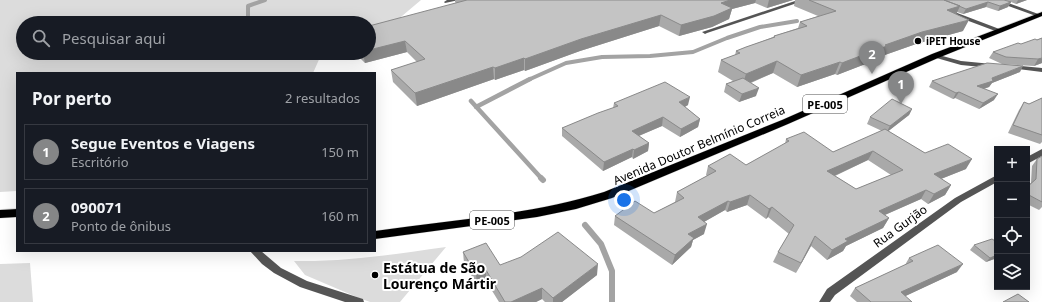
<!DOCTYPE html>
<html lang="pt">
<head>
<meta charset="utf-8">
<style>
  :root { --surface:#171b24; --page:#20242c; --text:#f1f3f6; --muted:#9ea1a6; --line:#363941; --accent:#858687 }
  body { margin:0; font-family:"Noto Sans",sans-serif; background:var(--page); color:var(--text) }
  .controls { position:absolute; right:12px; bottom:12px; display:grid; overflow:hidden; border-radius:0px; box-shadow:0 4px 16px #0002 }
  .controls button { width:36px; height:36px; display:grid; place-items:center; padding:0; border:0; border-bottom:1px solid var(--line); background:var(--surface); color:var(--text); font:20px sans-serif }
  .you { position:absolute; left:624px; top:200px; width:14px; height:14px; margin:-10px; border:3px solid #fff; border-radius:50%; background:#1a73e8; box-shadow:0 0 0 6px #1a73e833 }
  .badge { display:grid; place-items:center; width:26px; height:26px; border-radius:50%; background:var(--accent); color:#fff; font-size:13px; font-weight:700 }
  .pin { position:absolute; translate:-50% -33px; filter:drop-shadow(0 1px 2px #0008) }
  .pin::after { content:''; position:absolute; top:21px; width:14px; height:12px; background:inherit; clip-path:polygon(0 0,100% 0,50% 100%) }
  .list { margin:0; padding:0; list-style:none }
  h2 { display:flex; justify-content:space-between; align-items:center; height:52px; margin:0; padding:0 16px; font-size:17px }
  h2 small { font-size:13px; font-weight:400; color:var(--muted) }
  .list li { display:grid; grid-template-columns:26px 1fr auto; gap:12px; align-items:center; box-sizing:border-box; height:56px; margin:0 8px 8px; padding:0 8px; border:1px solid var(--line); border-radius:0px }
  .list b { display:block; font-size:15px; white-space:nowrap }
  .list p { margin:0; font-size:13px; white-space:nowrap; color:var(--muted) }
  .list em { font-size:13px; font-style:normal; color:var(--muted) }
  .icon { flex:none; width:22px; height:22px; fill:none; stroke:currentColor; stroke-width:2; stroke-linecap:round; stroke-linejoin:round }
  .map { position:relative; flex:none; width:1042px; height:302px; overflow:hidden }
  .search { position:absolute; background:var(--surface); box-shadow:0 4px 16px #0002; left:16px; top:16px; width:360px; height:44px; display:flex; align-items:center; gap:10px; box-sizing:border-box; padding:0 14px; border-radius:22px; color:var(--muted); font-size:15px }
  .panel { position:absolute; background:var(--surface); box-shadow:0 4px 16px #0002; left:16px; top:72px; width:360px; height:180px; border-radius:0px }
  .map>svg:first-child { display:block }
  .green { fill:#dcdcdc }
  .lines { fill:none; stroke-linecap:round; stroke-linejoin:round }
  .stream-far2 { stroke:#a3a3a3; stroke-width:4 }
  .stream-far1 { stroke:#a3a3a3; stroke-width:4.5 }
  .stream { stroke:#a3a3a3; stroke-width:6 }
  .primary-casing { stroke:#dbdbdb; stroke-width:1 }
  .minor { fill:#555; fill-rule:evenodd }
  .primary { fill:#000; fill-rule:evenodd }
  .wall { fill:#a9a9a9; fill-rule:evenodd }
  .shaded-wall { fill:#898989 }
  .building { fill:#c4c4c4; stroke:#898989; fill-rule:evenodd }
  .poi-dot { fill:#000; stroke:#fff; stroke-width:1.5 }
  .labels { text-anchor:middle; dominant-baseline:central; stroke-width:4; stroke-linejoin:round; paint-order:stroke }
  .far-poi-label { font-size:10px; font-weight:bold; fill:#000; stroke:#fff; text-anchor:start }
  .shield { fill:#fff; stroke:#4c4c4c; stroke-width:1 }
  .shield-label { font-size:11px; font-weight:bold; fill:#000 }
  .street-label { font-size:12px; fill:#000; stroke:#fff }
  .near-poi-label { font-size:14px; font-weight:bold; fill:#000; stroke:#fff; text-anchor:start }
</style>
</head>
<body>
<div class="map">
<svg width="1042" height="302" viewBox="0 0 1042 302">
  <rect width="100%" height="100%" fill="#fff"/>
  <path class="green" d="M 0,0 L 421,0 L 389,27 L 369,32 L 369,23 L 23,23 L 23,53 L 318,53 L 321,55 L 313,73 L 17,73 L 17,191 L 0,192 Z
    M 446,247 L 400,302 L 370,302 L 359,298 L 305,275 L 294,261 C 345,262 396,254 446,247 Z
    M 30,263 L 33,302 L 0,302 L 0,264 Z"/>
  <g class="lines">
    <path class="stream-far2" d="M 248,20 L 248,6 L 265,0
      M 528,80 L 566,63 L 602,57 L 650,56 L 693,52 L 727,38 L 760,27 L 797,21"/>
    <path class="stream-far1" d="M 471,101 L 542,179
      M 476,107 L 530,79"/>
    <path class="stream" d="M 541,178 L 543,180
      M 585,225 L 601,244 L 612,271 L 612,302"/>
    <g class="primary-casing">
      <path id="primary" d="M 1042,12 L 1042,16 L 938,58 L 788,124 L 612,198 L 576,209 L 537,217 L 375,239 L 375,231 C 451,220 530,215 604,192 L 782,120 L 932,54 Z
        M 17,209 L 17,217 L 0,218 L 0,210 Z"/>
    </g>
    <path class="minor" d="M 447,0 L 459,0 L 445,3 L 444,2 Z
      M 798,0 L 806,0 L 707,33 L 705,34 L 702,32 Z
      M 992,0 L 1000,0 L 1041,15 L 1036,16 Z
      M 952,11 L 1002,30 L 1003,31 L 1002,32 L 998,32 L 950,14 L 949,13 Z
      M 935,54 L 961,61 L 992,64 L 995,66 L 992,68 L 961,65 L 933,57 L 933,55 Z
      M 1011,65 L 1042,68 L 1042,72 L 1009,68 L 1008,67 Z
      M 1042,149 L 1042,156 L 1027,164 L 1027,157 Z
      M 997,175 L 997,182 L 961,202 L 835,295 L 830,302 L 819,302 L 827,289 L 955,198 Z
      M 250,251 L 261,251 L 281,268 L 307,281 L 363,299 L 364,302 L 345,302 L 300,287 L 274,273 L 262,264 Z"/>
    <use href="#primary" class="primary"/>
  </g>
  <path class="wall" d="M 455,0 L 793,0 L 767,8 L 755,3 L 732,9 L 729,19 L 712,27 L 679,36 L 659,26 L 580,51 L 525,71 L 524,70 L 495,80 L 494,79 L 417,106 L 393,82 L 391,70 L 417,62 L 407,52 L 365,63 L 355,53 L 369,53 L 456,3 L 455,2 Z
    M 795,0 L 1027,0 L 1016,4 L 1011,2 L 1008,7 L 998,11 L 986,7 L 963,14 L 957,12 L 956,14 L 963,31 L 916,44 L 882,56 L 881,58 L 842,73 L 837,75 L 835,74 L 797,87 L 773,73 L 751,83 L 756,96 L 739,102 L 724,92 L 726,84 L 733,81 L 718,72 L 721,60 L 735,55 L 736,51 L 773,37 L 774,36 L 798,28 L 800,22 L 818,16 L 794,6 Z
    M 1042,38 L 1042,63 L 1034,66 L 1002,64 L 989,58 L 993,52 Z
    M 1020,72 L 992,83 L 989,87 L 984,89 L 994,100 L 979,109 L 955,98 L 953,99 L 929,87 L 932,81 Z
    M 1042,98 L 1042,142 L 1040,144 L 1008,133 L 1019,110 L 1024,102 L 1029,104 Z
    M 614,103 L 688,105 L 685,107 L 700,119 L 698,127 L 680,137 L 662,126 L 639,136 L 649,143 L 648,151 L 633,159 L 632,157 L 603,171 L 562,136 L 562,128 L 613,108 Z
    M 912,109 L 909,115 L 888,131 L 925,153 L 966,169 L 941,179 L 951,185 L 945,195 L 928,204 L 921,199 L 885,215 L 889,218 L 883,228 L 846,246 L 843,251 L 827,260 L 811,246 L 796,273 L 773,262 L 778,252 L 789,234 L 768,217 L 766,219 L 747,205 L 727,212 L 725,210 L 704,222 L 704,234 L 693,240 L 691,247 L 672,265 L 614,225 L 615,216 L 654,213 L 675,202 L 677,192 L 707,176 L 706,175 L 708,166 L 746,165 L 785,144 L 786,139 L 833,152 L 882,131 L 867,124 L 870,117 ZM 868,160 L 891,175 L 856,189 L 835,176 Z
    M 1042,156 L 1042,207 L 1039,210 L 1027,204 L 1027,187 L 1031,183 L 1032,166 L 1037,159 Z
    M 974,245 L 997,258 L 986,262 L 970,250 Z
    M 463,252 L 500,265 L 597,275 L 562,302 L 545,302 L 542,299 L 536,302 L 499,302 L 486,281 L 477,285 L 464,263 Z
    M 909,258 L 957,272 L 905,296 L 912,302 L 857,302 L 850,296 L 855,288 L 905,265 Z"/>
  <path class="shaded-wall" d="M 730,0 L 756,0 L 755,3 L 732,9 L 729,19 L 712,27 L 679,36 L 681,25 L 721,3 Z
    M 769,0 L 793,0 L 767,8 Z
    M 1018,0 L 1027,0 L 1016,4 Z
    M 988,2 L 986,7 L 963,14 L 966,9 Z
    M 1011,2 L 1008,7 L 998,11 L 1000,6 Z
    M 960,6 L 955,17 L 947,10 Z
    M 661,15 L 659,26 L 580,51 L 525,71 L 525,59 L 581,39 Z
    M 969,20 L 963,31 L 916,44 L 882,56 L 881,58 L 837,75 L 842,63 L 885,45 L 922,32 Z
    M 405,41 L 407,52 L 365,63 L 363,53 L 369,53 L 369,50 Z
    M 524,58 L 524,70 L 495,80 L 495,68 Z
    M 1042,58 L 1042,63 L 1034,66 L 1038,59 Z
    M 777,61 L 773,73 L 742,86 L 746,74 Z
    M 840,62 L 835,74 L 797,87 L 801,75 Z
    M 1023,66 L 1020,72 L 992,83 L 989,87 L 973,92 L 977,86 L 992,78 Z
    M 493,67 L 494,79 L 417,106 L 415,93 Z
    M 759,88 L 756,96 L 739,102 L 742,94 Z
    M 959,92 L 955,98 L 953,99 L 956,93 Z
    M 998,94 L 994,100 L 979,109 L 983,103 Z
    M 690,97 L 688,105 L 678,110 L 679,102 Z
    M 912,109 L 909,115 L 886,133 L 890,126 Z
    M 663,117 L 662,126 L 631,139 L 632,131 Z
    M 700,119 L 698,127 L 680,137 L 681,129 Z
    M 649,143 L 648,151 L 633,159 L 634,150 Z
    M 633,149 L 632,157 L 603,171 L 604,162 Z
    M 873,151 L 868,160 L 823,181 L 827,171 Z
    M 972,159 L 966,169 L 928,184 L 934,174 Z
    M 951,185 L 945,195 L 928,204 L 934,194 Z
    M 926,190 L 921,199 L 873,220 L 879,211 Z
    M 750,195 L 747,205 L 727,212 L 730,202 Z
    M 728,201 L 725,210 L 695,227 L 698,217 Z
    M 772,207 L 768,217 L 766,219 L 769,209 Z
    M 889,218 L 883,228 L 846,246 L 843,251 L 827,260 L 832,250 L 845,239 Z
    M 707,224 L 704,234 L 693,240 L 691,247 L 672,265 L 675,255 L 688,234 Z
    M 815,236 L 811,246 L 796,273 L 801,263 Z
    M 997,255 L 997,258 L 986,262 L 990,258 Z
    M 598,264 L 597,275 L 562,302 L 553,302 L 553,298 Z
    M 963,264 L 957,272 L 895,301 L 901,292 Z
    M 486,270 L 486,281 L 477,285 L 476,274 Z
    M 542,288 L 542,299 L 536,302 L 511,302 Z"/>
  <path class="building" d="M 467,0 L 730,0 L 721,3 L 732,8 L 714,16 L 681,25 L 661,15 L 581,39 L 525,59 L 524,58 L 495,68 L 493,67 L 415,93 L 391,70 L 425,59 L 405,41 L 369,50 L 369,26 Z
    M 809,0 L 944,0 L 960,6 L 947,10 L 969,20 L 922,32 L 885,45 L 887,46 L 847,61 L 842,63 L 840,62 L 801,75 L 777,61 L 746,74 L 721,60 L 740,53 L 736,51 L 746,47 L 775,37 L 774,36 L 807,26 L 800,22 L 836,11 Z
    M 944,0 L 1004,0 L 1011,2 L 1000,6 L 988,2 L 966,9 L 959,6 L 960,6 Z
    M 1042,38 L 1042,58 L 1038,59 L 1006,57 L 993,52 L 1018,43 L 1021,44 L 1035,39 L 1037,40 Z
    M 987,63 L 1023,66 L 992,78 L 993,81 L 977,86 L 998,94 L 983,103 L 959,92 L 956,93 L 932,81 Z
    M 743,78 L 759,88 L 742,94 L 726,84 Z
    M 665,82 L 690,97 L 679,102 L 700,119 L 681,129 L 663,117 L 632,131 L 649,143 L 634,150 L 633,149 L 604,162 L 562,128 L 598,113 L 618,106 L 614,103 Z
    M 1042,98 L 1042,135 L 1013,125 L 1024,102 L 1029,104 Z
    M 892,99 L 912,109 L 890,126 L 870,117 Z
    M 885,129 L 925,153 L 948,144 L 972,159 L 934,174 L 951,185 L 934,194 L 926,190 L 879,211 L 889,218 L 845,239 L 848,241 L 832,250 L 815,236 L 801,263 L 778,252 L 794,225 L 772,207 L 769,209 L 750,195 L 730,202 L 728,201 L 698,217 L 707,224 L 688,234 L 694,238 L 675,255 L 615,216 L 635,201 L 654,213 L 684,198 L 677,192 L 716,171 L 708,166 L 730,154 L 746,165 L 789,141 L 786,139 L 804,132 L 833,152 ZM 873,151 L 903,170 L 856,189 L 827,171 Z
    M 1042,156 L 1042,202 L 1027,194 L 1027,187 L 1036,179 L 1037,159 Z
    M 558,232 L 598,264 L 553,298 L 542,288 L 511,302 L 505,302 L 486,270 L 476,274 L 463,252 L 486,243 L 500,265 L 521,257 Z
    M 992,239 L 997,242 L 997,255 L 990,258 L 974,245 Z
    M 938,245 L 963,264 L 901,292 L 912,302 L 871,302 L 855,288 L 913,261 L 909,258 Z
    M 1018,294 L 1029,302 L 1003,302 Z"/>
  <g class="poi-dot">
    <circle cx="918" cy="41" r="4"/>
    <circle cx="375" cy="275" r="4"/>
  </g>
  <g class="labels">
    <g class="far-poi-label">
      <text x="926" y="41">iPET House</text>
    </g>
    <g class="shield">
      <rect x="803" y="95" width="44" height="18" rx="3"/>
      <rect x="470" y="211" width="44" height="18" rx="3"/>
    </g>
    <g class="shield-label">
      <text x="825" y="104">PE-005</text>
      <text x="492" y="220">PE-005</text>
    </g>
    <g class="street-label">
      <text transform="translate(699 145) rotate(-23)">Avenida Doutor Belmínio Correia</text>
      <text transform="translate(900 226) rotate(-36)">Rua Gurjão</text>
    </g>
    <g class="near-poi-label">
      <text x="383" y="267">Estátua de São<tspan x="383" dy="16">Lourenço Mártir</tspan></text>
    </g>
  </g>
</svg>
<div class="controls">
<button>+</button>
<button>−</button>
<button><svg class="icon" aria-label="locate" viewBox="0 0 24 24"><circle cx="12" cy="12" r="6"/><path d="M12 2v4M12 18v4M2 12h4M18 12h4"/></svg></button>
<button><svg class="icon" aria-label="layers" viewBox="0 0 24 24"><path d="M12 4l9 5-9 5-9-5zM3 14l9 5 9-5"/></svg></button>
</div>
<div class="you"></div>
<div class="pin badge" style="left:901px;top:104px">1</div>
<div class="pin badge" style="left:872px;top:74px">2</div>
<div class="search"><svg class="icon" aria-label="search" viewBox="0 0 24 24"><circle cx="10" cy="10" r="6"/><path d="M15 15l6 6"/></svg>Pesquisar aqui</div>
<section class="panel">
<h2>Por perto<small>2 resultados</small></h2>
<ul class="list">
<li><span class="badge">1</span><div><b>Segue Eventos e Viagens</b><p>Escritório</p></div><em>150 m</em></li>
<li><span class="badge">2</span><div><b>090071</b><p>Ponto de ônibus</p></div><em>160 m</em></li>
</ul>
</section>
</div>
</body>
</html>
